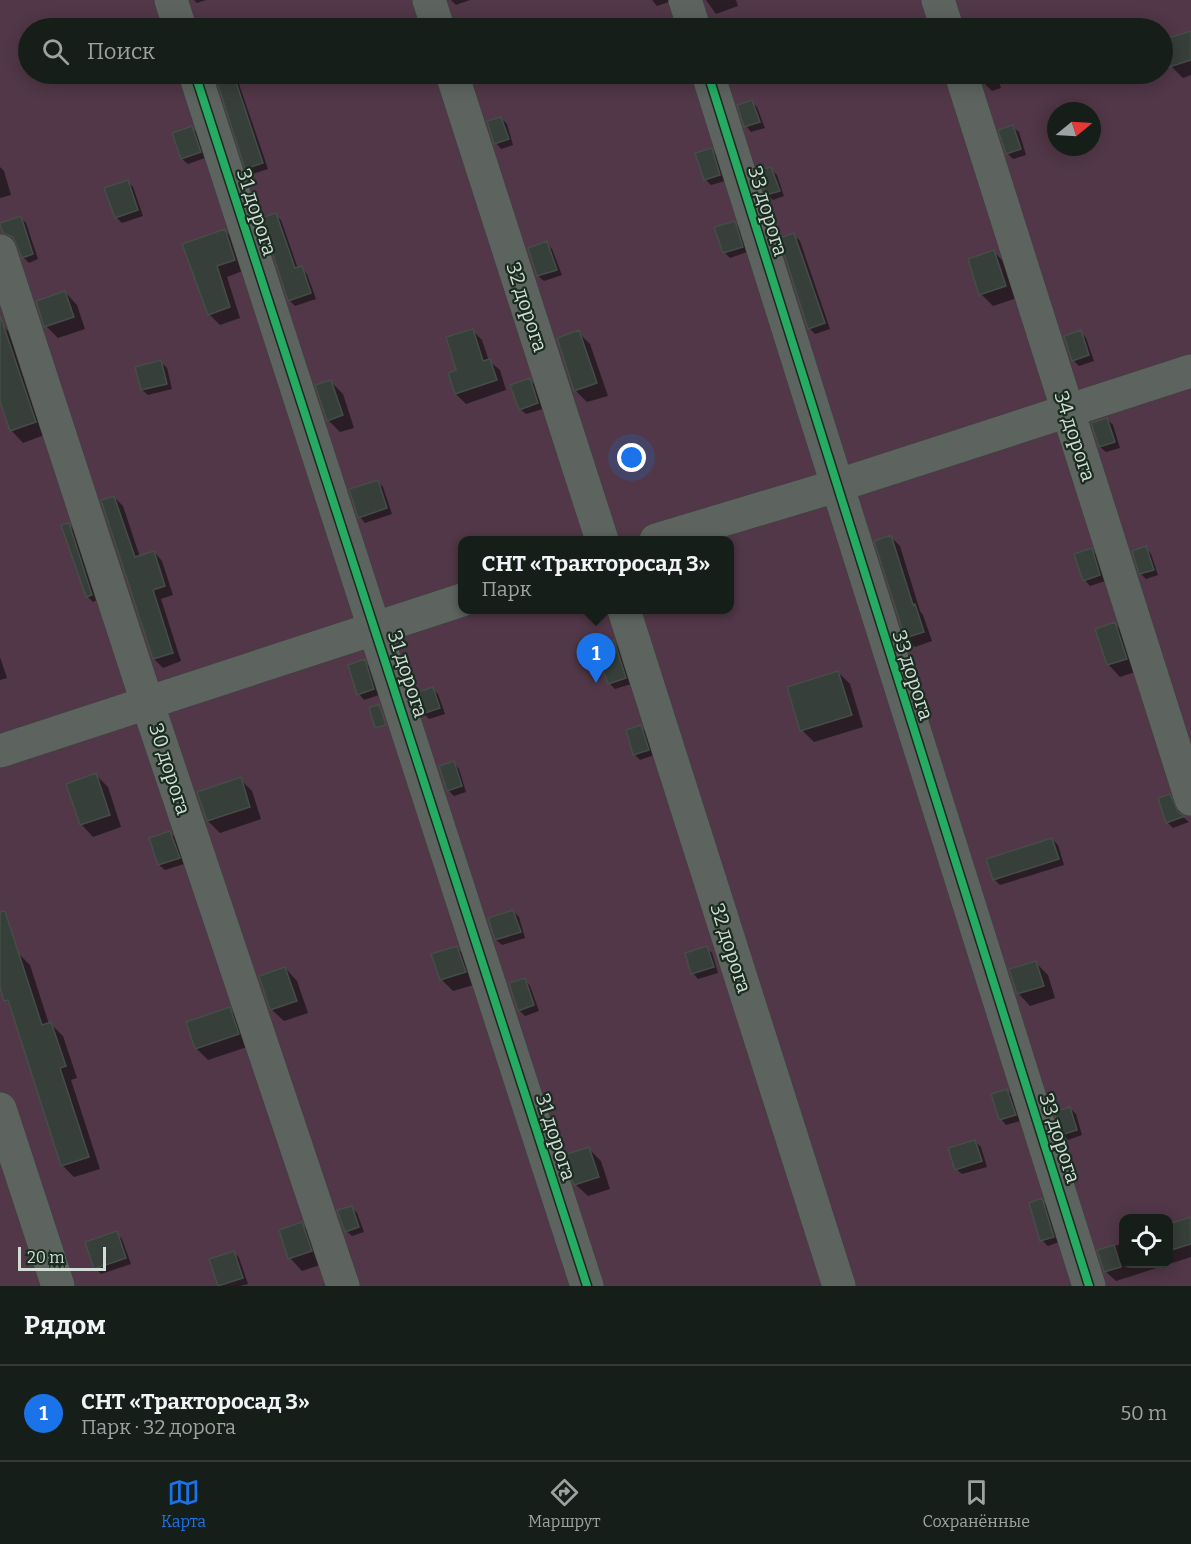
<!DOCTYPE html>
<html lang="ru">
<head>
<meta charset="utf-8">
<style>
  :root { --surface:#161e19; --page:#232b26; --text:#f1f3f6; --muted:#9ea2a2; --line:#353c38; --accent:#1a73e8 }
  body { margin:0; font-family:Bitter,serif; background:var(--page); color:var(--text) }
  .controls { position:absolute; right:18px; bottom:18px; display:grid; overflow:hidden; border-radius:12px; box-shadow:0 3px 15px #0003 }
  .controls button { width:54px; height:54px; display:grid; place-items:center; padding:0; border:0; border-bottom:2px solid var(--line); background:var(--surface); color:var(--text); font:30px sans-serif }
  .compass { position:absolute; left:1047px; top:102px; width:54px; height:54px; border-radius:50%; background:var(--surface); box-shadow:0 3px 15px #0003; rotate:72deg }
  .scale { position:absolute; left:18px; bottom:15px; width:88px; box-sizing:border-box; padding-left:6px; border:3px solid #d2ddd6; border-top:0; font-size:16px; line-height:21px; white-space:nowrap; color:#d2ddd6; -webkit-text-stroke:4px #1a2c20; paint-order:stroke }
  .you { position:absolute; left:632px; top:458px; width:21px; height:21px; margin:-15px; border:4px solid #fff; border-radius:50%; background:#1a73e8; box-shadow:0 0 0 9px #1a73e833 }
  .badge { display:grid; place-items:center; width:39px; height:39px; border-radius:50%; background:var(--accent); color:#fff; font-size:20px; font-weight:700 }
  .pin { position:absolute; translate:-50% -50px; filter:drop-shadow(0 2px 3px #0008) }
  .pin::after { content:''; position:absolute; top:32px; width:21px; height:18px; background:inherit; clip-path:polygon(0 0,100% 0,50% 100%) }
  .popup { position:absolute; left:458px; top:536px; width:276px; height:78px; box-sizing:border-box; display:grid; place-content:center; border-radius:12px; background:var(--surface); filter:drop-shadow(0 2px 4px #0005); font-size:20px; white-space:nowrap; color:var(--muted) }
  .popup b { font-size:22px; color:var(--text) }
  .popup::after { content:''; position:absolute; left:50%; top:100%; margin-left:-12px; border:12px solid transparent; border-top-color:var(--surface) }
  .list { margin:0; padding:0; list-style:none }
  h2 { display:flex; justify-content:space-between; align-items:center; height:78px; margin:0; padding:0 24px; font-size:26px }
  h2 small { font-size:20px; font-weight:400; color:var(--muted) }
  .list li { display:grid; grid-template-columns:39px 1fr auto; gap:18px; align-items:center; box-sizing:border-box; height:96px; padding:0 24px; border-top:2px solid var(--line) }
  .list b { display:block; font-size:22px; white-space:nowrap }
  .list p { margin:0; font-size:20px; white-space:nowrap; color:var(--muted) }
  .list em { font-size:20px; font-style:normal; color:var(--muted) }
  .icon { flex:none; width:33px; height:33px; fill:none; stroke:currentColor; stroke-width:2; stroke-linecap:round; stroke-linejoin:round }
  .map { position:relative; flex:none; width:1191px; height:1286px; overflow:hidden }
  .search { position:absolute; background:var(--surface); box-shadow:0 3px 15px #0003; left:18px; right:18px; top:18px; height:66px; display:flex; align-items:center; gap:15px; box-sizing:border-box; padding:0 21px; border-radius:33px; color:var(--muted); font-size:22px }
  .sheet { height:174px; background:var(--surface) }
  nav { display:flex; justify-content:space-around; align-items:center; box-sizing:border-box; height:84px; border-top:2px solid var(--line); background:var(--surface); font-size:16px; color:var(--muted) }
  nav a { display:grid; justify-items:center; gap:3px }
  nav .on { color:var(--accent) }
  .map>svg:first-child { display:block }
  .green { fill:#513747; fill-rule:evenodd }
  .shadow { fill:#0007 }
  .building { fill:#373f3a; stroke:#444d48; stroke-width:1.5 }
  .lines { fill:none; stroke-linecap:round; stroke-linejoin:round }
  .minor-casing { stroke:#3c453f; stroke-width:34 }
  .minor { stroke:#5d645f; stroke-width:33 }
  .cycleway-casing { stroke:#1a2c20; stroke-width:11 }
  .cycleway { stroke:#26ab63; stroke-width:8 }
  .labels { text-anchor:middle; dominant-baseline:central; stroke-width:4.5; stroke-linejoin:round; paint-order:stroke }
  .street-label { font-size:20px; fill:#d2ddd6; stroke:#1a2c20 }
</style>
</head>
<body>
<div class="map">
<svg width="1191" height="1286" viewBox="0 0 1191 1286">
  <rect width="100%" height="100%" fill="#1e2821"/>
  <path class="green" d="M 0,0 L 1191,0 L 1191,1286 L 0,1286 ZM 28,28 L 1162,28 L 1162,74 L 28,74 ZM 1056,111 L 1092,111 L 1092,147 L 1056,147 ZM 462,540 L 730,540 L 730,610 L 462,610 ZM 1124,1218 L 1168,1218 L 1168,1264 L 1124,1264 Z"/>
  <path class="shadow" d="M 194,0 L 206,0 L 197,3 Z
    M 451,0 L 470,0 L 456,5 Z
    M 652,0 L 675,0 L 657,6 Z
    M 706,0 L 736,0 L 738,6 L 716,14 Z
    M 1191,32 L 1191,75 L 1183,78 L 1171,66 Z
    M 474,74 L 488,74 L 489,75 L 479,78 Z
    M 981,74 L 996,74 L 1001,88 L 992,91 L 986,85 Z
    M 233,78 L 239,84 L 268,169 L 252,174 L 247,168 Z
    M 752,102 L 757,107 L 765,128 L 751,132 L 746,126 Z
    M 501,118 L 507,124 L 513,145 L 501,149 L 496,143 Z
    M 1013,127 L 1019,132 L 1026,155 L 1013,159 L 1007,153 Z
    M 192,128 L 198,134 L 205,158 L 188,164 L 182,159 Z
    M 711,150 L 717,155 L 725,181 L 711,185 L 706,180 L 697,154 Z
    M 0,167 L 4,171 L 11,195 L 0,198 Z
    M 771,169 L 777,175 L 784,196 L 773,200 L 767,194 Z
    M 127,181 L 133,187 L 143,216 L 122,223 L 116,217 Z
    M 275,215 L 281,220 L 298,269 L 301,268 L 307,274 L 316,299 L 295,306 L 289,300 Z
    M 20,217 L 26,223 L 38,259 L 29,263 L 23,257 L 17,241 L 4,232 Z
    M 734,223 L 740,228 L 747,252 L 730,258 L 724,252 Z
    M 225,231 L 236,241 L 245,270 L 227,277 L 240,318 L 220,325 L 209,314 L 184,245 Z
    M 794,235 L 800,241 L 830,329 L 815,334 L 809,328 Z
    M 547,243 L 552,249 L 562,275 L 544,281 L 538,276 Z
    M 994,252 L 1006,264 L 1017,298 L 993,306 L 981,294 Z
    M 65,292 L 77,305 L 85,329 L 58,338 L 46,326 Z
    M 4,327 L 16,339 L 47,434 L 23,443 L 11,430 L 0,397 L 0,328 Z
    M 472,330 L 482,340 L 489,361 L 500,370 L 506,390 L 466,404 L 456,394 L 458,371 Z
    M 578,332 L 590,344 L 608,396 L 587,402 L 575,390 Z
    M 1081,332 L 1086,338 L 1094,361 L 1079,366 L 1073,360 Z
    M 161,362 L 167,368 L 172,389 L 148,395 L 142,390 L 137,368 Z
    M 530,380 L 536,386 L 543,409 L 526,414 L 520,409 Z
    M 331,382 L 343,394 L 354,428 L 340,432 L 328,420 Z
    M 1107,419 L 1113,425 L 1120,448 L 1106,452 L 1100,447 L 1093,424 Z
    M 377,481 L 383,487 L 392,514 L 365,523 L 360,517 Z
    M 114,497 L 123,506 L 140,557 L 154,552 L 162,561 L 173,595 L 161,599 L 181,661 L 163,668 L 154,659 L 103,501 Z
    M 68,524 L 74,530 L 97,600 L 93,602 L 87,596 Z
    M 891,537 L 900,546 L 920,611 L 923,615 L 932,641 L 915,647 L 906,638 L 876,542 Z
    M 1146,548 L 1151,554 L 1158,575 L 1146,579 L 1141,574 L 1134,552 Z
    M 1091,550 L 1097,555 L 1105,581 L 1090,586 L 1085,580 Z
    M 1115,624 L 1127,636 L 1138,671 L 1120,677 L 1108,664 Z
    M 614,642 L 619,648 L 631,684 L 615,689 L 609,683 Z
    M 0,657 L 7,678 L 0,680 Z
    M 364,661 L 370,667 L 379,695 L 364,700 L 359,694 Z
    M 838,672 L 850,684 L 863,727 L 814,742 L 802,730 Z
    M 433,689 L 438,694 L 445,714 L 429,719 L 423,713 Z
    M 640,727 L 646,732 L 654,755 L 640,760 L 634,754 Z
    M 454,763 L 459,769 L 466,792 L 454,796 L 448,790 Z
    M 96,775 L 108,787 L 121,827 L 93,837 L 81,824 Z
    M 240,779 L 252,791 L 261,819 L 220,833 L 208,821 Z
    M 1169,796 L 1175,802 L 1182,816 L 1189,822 L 1173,828 L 1167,822 Z
    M 170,833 L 176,838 L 184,864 L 165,870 L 159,865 Z
    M 1052,839 L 1058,845 L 1064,865 L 1000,885 L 994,879 Z
    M 513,911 L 519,917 L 525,938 L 502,945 L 496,940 Z
    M 457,948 L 469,960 L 477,984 L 453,991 L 441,979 Z
    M 706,948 L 712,953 L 718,973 L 698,979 L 693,973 Z
    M 18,953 L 30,965 L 49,1024 L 51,1024 L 63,1036 L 77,1078 L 71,1080 L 100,1169 L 74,1177 L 62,1165 L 11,1005 L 6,1000 L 0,983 L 0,959 Z
    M 1036,963 L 1048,975 L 1055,998 L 1030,1006 L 1018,993 Z
    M 285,968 L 297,981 L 308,1013 L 284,1021 L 271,1009 Z
    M 525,980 L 530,986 L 539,1011 L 525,1016 L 519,1010 Z
    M 229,1009 L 241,1021 L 250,1046 L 208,1060 L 196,1048 Z
    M 1007,1090 L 1013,1096 L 1020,1121 L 1006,1125 L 1001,1119 Z
    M 1070,1108 L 1076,1114 L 1082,1135 L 1068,1140 L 1063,1134 Z
    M 975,1141 L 981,1147 L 987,1167 L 962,1174 L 956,1169 Z
    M 589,1149 L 601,1161 L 610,1189 L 588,1196 L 575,1184 Z
    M 1041,1200 L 1047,1206 L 1059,1242 L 1048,1246 L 1042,1240 Z
    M 351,1207 L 357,1213 L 364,1232 L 352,1236 L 346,1231 Z
    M 1191,1219 L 1191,1257 L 1116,1281 L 1106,1272 L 1099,1251 L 1124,1243 L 1124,1264 L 1168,1264 L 1168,1226 Z
    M 301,1224 L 313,1236 L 323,1264 L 302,1271 L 290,1258 Z
    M 116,1233 L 122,1239 L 131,1264 L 101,1274 L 95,1268 Z
    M 234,1252 L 239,1258 L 248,1284 L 240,1286 L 221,1286 Z"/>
  <path class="building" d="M 1191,31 L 1191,60 L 1169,67 L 1162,40 Z
    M 234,76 L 263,163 L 245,169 L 217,82 Z
    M 752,100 L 760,122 L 744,127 L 737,105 Z
    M 501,117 L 509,139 L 494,144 L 487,121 Z
    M 1013,125 L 1021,149 L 1006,154 L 998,130 Z
    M 192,126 L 201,152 L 181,159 L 172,133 Z
    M 712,148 L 720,175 L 704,180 L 695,153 Z
    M 771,167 L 780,191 L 766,195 L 758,171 Z
    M 128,180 L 138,210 L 115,218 L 104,188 Z
    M 276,213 L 295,268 L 302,266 L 311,293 L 288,301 L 261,218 Z
    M 21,216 L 33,254 L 22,258 L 13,237 L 3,233 L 0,224 L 0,223 Z
    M 735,221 L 743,247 L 723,253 L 714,227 Z
    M 225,229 L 235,260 L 217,266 L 230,307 L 208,315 L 182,244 Z
    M 794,233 L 825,323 L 808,329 L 779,238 Z
    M 547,241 L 557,270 L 537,276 L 528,248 Z
    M 994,250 L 1006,286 L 979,295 L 968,259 Z
    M 65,291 L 74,317 L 44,327 L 36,301 Z
    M 0,315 L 36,422 L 10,431 L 0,402 Z
    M 473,329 L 483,361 L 490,359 L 497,380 L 455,394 L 448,373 L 456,370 L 446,337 Z
    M 579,330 L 597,383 L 574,391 L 557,338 Z
    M 1081,330 L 1089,355 L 1072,361 L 1064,336 Z
    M 161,360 L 167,384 L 141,390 L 135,367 Z
    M 530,378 L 538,403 L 519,410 L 510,385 Z
    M 331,380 L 343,415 L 327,421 L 315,385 Z
    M 1107,418 L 1115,442 L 1099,447 L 1091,423 Z
    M 378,480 L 387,508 L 358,518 L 349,489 Z
    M 114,496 L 135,557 L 154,551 L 165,586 L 153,590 L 173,653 L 153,659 L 101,500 Z
    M 69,523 L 92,595 L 86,597 L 61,525 Z
    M 891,535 L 913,605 L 915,604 L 924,632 L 905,638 L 874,541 Z
    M 1146,546 L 1154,570 L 1139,574 L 1132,551 Z
    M 1092,548 L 1100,575 L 1083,581 L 1074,554 Z
    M 1115,622 L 1127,659 L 1107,665 L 1095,629 Z
    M 614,640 L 626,678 L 608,684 L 595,646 Z
    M 365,659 L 374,689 L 357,695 L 348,665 Z
    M 838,671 L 852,715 L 800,731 L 787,687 Z
    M 433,687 L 440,708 L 422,714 L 415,693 Z
    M 379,704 L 386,725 L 375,728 L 369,708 Z
    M 641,725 L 649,750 L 633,755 L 626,730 Z
    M 454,761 L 462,786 L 447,791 L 439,766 Z
    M 96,773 L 110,815 L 80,825 L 66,784 Z
    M 241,777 L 250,807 L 207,821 L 197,792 Z
    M 1170,794 L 1178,812 L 1185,816 L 1166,823 L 1158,798 Z
    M 170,831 L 180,858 L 158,865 L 149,838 Z
    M 1052,838 L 1059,859 L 993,880 L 986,859 Z
    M 513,910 L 521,932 L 495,940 L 488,918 Z
    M 5,911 L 42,1025 L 51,1022 L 66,1066 L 60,1068 L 89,1157 L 61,1166 L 8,1000 L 4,1001 L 0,988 L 0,912 Z
    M 457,946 L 466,972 L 440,980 L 431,954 Z
    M 707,946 L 714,967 L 691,974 L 685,953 Z
    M 1036,961 L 1044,986 L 1017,994 L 1009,969 Z
    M 285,967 L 297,1001 L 270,1010 L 259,976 Z
    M 525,978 L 534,1005 L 518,1011 L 509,983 Z
    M 230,1007 L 239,1034 L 195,1049 L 186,1022 Z
    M 1007,1089 L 1016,1115 L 999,1120 L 991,1094 Z
    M 1070,1107 L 1077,1130 L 1061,1135 L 1054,1112 Z
    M 975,1140 L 982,1161 L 955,1170 L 948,1148 Z
    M 589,1147 L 599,1177 L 574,1185 L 564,1155 Z
    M 1042,1198 L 1054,1237 L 1040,1241 L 1029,1203 Z
    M 352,1206 L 359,1227 L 345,1232 L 337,1210 Z
    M 1191,1217 L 1191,1244 L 1168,1251 L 1168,1224 Z
    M 302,1222 L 312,1251 L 288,1259 L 279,1230 Z
    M 117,1231 L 126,1258 L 94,1269 L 85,1242 Z
    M 1114,1245 L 1121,1267 L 1104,1272 L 1097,1250 Z
    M 234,1251 L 243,1278 L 218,1286 L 209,1259 Z"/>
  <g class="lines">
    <g class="minor-casing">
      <path id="minor" d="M 171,0 L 180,28
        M 429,0 L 438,28
        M 685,0 L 694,28
        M 938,0 L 947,28
        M 195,74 L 587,1286
        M 452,74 L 602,540
        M 708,74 L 1089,1286
        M 961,74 L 1191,799
        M 0,251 L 147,702 L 343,1286
        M 656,540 L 836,486 L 1191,371
        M 624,610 L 839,1286
        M 0,751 L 462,600
        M 0,1109 L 58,1286"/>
    </g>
    <use href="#minor" class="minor"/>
    <g class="cycleway-casing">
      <path id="cycleway" d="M 195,74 L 587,1286
        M 708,74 L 1089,1286"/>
    </g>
    <use href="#cycleway" class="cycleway"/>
  </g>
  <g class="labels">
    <g class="street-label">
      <text transform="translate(768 211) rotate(73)">33 дорога</text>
      <text transform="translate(257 212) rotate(72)">31 дорога</text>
      <text transform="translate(527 307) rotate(72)">32 дорога</text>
      <text transform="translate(1075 436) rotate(72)">34 дорога</text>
      <text transform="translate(408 674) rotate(72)">31 дорога</text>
      <text transform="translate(913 675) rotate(72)">33 дорога</text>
      <text transform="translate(170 769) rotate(72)">30 дорога</text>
      <text transform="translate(731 948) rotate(72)">32 дорога</text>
      <text transform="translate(556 1137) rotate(72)">31 дорога</text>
      <text transform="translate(1060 1138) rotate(72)">33 дорога</text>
    </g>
  </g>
</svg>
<div class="controls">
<button><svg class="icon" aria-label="locate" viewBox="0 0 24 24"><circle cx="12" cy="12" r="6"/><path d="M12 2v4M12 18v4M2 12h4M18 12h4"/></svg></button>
</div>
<svg class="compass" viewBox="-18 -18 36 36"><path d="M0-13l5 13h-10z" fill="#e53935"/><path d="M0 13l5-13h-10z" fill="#9ea2a2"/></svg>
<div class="scale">20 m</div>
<div class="you"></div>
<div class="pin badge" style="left:596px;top:683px">1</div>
<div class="popup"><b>СНТ «Тракторосад 3»</b>Парк</div>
<div class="search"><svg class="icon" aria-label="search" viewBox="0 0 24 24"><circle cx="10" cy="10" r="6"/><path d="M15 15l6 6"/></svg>Поиск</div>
</div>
<section class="sheet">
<h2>Рядом<small></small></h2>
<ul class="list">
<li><span class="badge">1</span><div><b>СНТ «Тракторосад 3»</b><p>Парк · 32 дорога</p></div><em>50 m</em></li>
</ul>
</section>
<nav>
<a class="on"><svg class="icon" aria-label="map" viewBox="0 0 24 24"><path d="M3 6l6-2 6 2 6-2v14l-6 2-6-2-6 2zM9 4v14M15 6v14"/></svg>Карта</a>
<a><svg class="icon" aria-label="directions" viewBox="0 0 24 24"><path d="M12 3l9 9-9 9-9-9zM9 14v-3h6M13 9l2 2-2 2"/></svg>Маршрут</a>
<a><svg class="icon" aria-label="saved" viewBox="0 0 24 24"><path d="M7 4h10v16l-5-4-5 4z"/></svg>Сохранённые</a>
</nav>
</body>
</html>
